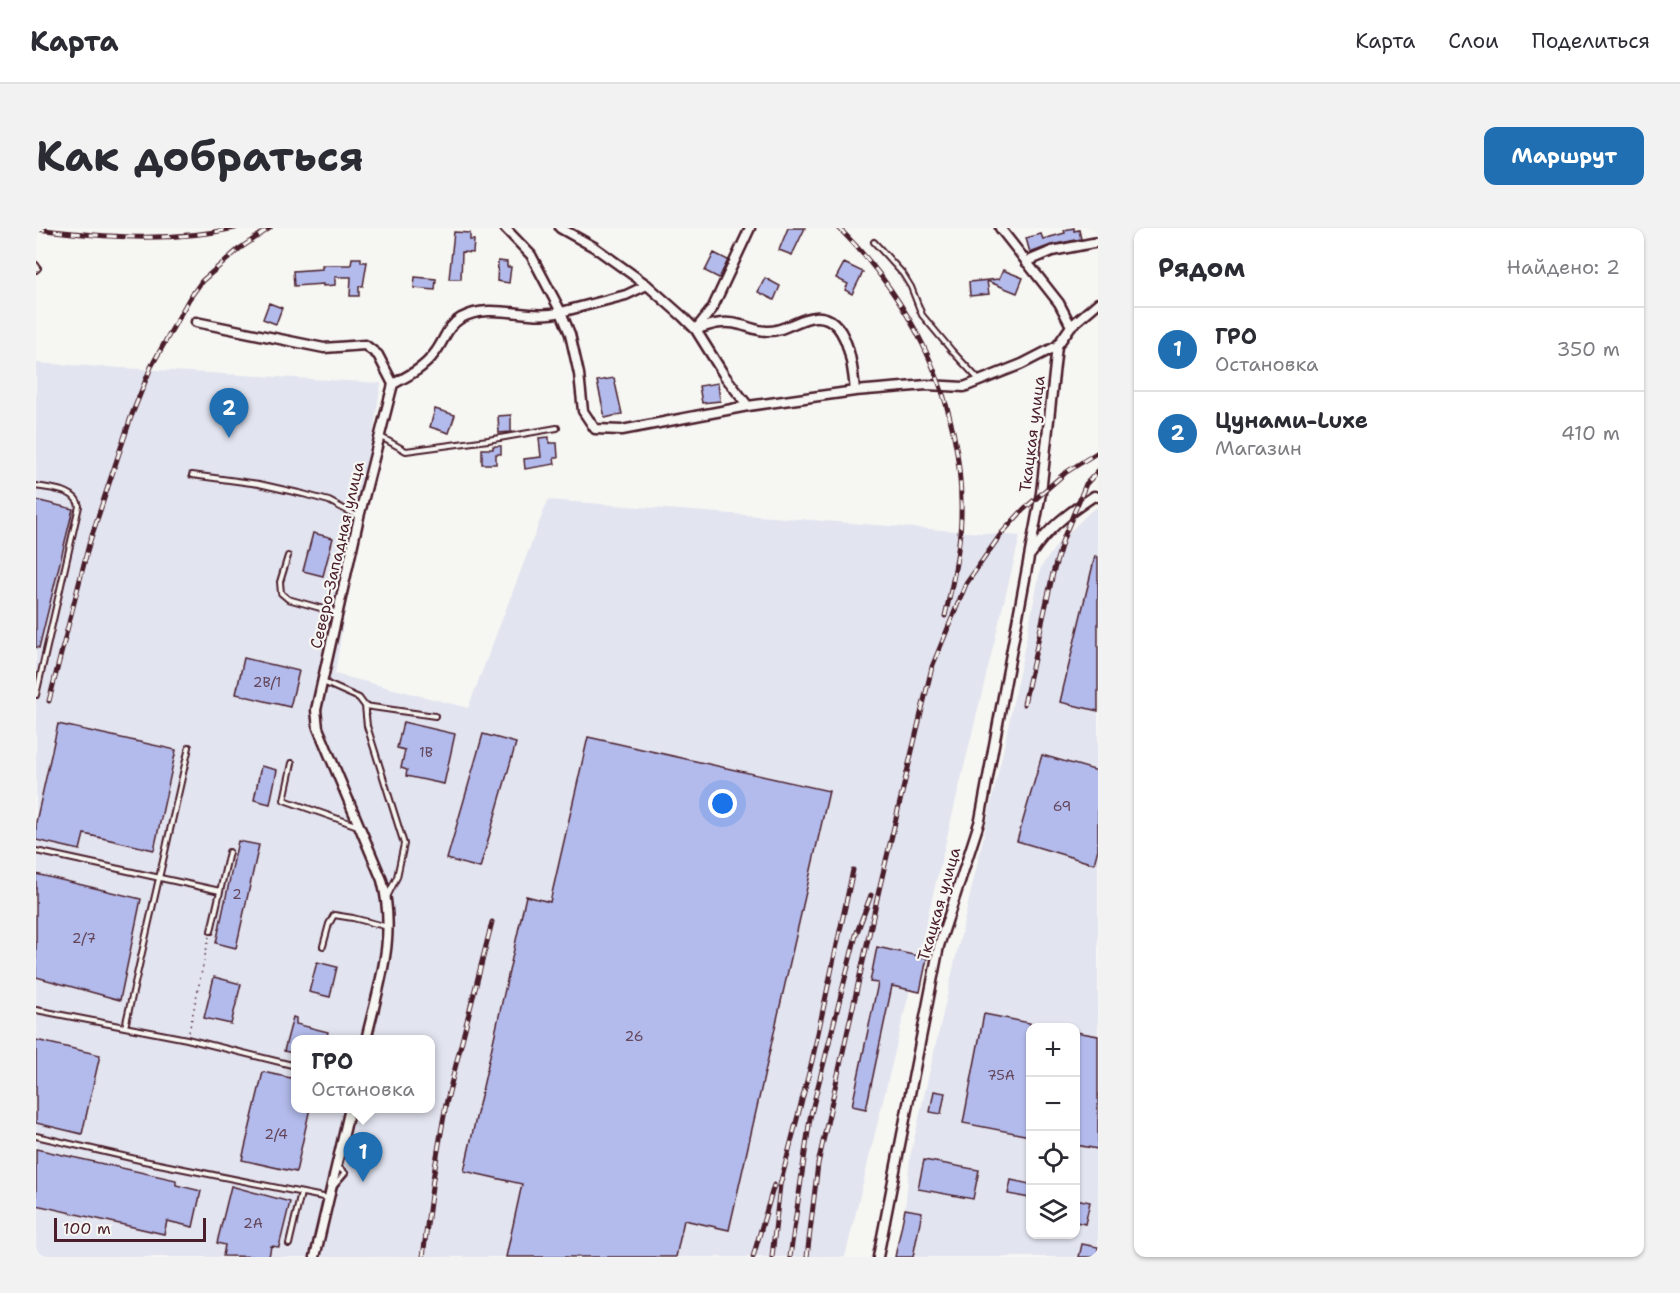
<!DOCTYPE html>
<html lang="ru">
<head>
<meta charset="utf-8">
<style>
  :root { --surface:#fff; --page:#f2f2f3; --text:#2b2b33; --muted:#7c7c81; --line:#e1e1e2; --accent:#1f6fb2 }
  body { margin:0; font-family:"Shantell Sans",sans-serif; background:var(--page); color:var(--text) }
  .controls { position:absolute; right:18px; bottom:18px; display:grid; overflow:hidden; border-radius:12px; box-shadow:0 2px 4px #0004 }
  .controls button { width:54px; height:54px; display:grid; place-items:center; padding:0; border:0; border-bottom:2px solid var(--line); background:var(--surface); color:var(--text); font:30px sans-serif }
  .scale { position:absolute; left:18px; bottom:15px; width:152px; box-sizing:border-box; padding-left:6px; border:3px solid #4a1f2b; border-top:0; font-size:16px; line-height:21px; white-space:nowrap; color:#4a1f2b; -webkit-text-stroke:4px #f6f6f2; paint-order:stroke }
  .you { position:absolute; left:687px; top:576px; width:21px; height:21px; margin:-15px; border:4px solid #fff; border-radius:50%; background:#1a73e8; box-shadow:0 0 0 9px #1a73e833 }
  .badge { display:grid; place-items:center; width:39px; height:39px; border-radius:50%; background:var(--accent); color:#fff; font-size:20px; font-weight:700 }
  .pin { position:absolute; translate:-50% -50px; filter:drop-shadow(0 2px 3px #0008) }
  .pin::after { content:''; position:absolute; top:32px; width:21px; height:18px; background:inherit; clip-path:polygon(0 0,100% 0,50% 100%) }
  .popup { position:absolute; left:255px; top:807px; width:144px; height:78px; box-sizing:border-box; display:grid; place-content:center; border-radius:12px; background:var(--surface); filter:drop-shadow(0 2px 4px #0005); font-size:20px; white-space:nowrap; color:var(--muted) }
  .popup b { font-size:22px; color:var(--text) }
  .popup::after { content:''; position:absolute; left:50%; top:100%; margin-left:-12px; border:12px solid transparent; border-top-color:var(--surface) }
  .list { margin:0; padding:0; list-style:none }
  h2 { display:flex; justify-content:space-between; align-items:center; height:78px; margin:0; padding:0 24px; font-size:26px }
  h2 small { font-size:20px; font-weight:400; color:var(--muted) }
  .list li { display:grid; grid-template-columns:39px 1fr auto; gap:18px; align-items:center; box-sizing:border-box; height:84px; padding:0 24px; border-top:2px solid var(--line) }
  .list b { display:block; font-size:22px; white-space:nowrap }
  .list p { margin:0; font-size:20px; white-space:nowrap; color:var(--muted) }
  .list em { font-size:20px; font-style:normal; color:var(--muted) }
  .icon { flex:none; width:33px; height:33px; fill:none; stroke:currentColor; stroke-width:2; stroke-linecap:round; stroke-linejoin:round }
  .map { position:relative; flex:none; width:1062px; height:1029px; overflow:hidden; border-radius:12px }
  header { display:flex; align-items:center; gap:36px; box-sizing:border-box; height:84px; padding:0 30px; background:var(--surface); border-bottom:2px solid var(--line) }
  header strong { font-size:28px }
  nav { display:flex; gap:33px; margin-inline-start:auto; font-size:21px }
  .intro { display:flex; align-items:center; justify-content:space-between; box-sizing:border-box; height:144px; padding:0 36px }
  h1 { margin:0; font-size:42px }
  .button { padding:15px 27px; border-radius:12px; background:var(--accent); color:#fff; font-size:21px; font-weight:700 }
  main { display:flex; gap:36px; padding:0 36px }
  aside { flex:1; background:var(--surface); border-radius:12px; box-shadow:0 2px 4px #0004 }
  .map>svg:first-child { display:block }
  .built { fill:#e2e4f0; fill-rule:evenodd }
  .building { fill:#b3bbec; stroke:#4a1f2b; stroke-width:1.5 }
  .lines { fill:none; stroke-linecap:round; stroke-linejoin:round }
  .service-casing { stroke:#4a1f2b; stroke-width:8 }
  .minor-casing { stroke:#4a1f2b; stroke-width:13 }
  .path { stroke:#4a1f2b; stroke-width:1.5; stroke-dasharray:1.5 4.5; stroke-linecap:butt }
  .service { stroke:#f6f6f2; stroke-width:4 }
  .minor { stroke:#f6f6f2; stroke-width:8 }
  .rail-casing { stroke:#4a1f2b; stroke-width:5 }
  .rail { stroke:#f6f6f2; stroke-width:3; stroke-dasharray:9; stroke-linecap:butt }
  .labels { text-anchor:middle; dominant-baseline:central; stroke-width:4.5; stroke-linejoin:round; paint-order:stroke }
  .number-label { font-size:14px; fill:#64465b }
  .street-label { font-size:16px; fill:#4a1f2b; stroke:#f6f6f2 }
</style>
</head>
<body>
<header>
<strong>Карта</strong>
<nav><a>Карта</a><a>Слои</a><a>Поделиться</a></nav>
</header>
<div class="intro"><h1>Как добраться</h1><a class="button">Маршрут</a></div>
<main>
<div class="map">
<svg width="1062" height="1029" viewBox="0 0 1062 1029">
  <rect width="100%" height="100%" fill="#f6f6f2"/>
  <filter id="ink" filterUnits="userSpaceOnUse"><feTurbulence type="fractalNoise" baseFrequency=".0167" numOctaves="2"/><feDisplacementMap in="SourceGraphic" scale="12" xChannelSelector="R" yChannelSelector="G"/><feConvolveMatrix kernelMatrix="1 2 1 2 8 2 1 2 1" color-interpolation-filters="sRGB"/></filter>
  <g filter="url(#ink)">
    <path class="built" d="M 0,135 L 345,155 L 299,446 L 432,480 L 512,272 L 984,308 L 809,1029 L 0,1029 ZM 260,812 L 394,812 L 394,880 L 260,880 Z
      M 1062,279 L 1062,1029 L 859,1029 L 869,981 L 874,929 L 966,528 L 1005,339 L 1023,314 L 1055,283 ZM 994,800 L 1040,800 L 1040,1006 L 994,1006 Z"/>
    <path class="building" d="M 752,0 L 769,0 L 756,27 L 743,22 Z
      M 1038,0 L 1038,3 L 1043,2 L 1045,11 L 1015,17 L 994,25 L 990,10 L 1005,6 L 1007,11 L 1029,5 L 1028,2 Z
      M 418,4 L 434,5 L 434,12 L 438,12 L 437,25 L 426,24 L 425,51 L 413,51 Z
      M 678,25 L 692,32 L 683,50 L 669,43 Z
      M 316,30 L 325,30 L 325,34 L 331,34 L 327,58 L 323,58 L 323,68 L 314,68 L 315,49 L 299,49 L 299,57 L 287,58 L 287,56 L 258,58 L 257,43 L 286,41 L 286,37 L 315,37 Z
      M 462,33 L 471,34 L 471,39 L 475,39 L 473,55 L 461,53 Z
      M 808,35 L 827,44 L 816,66 L 809,62 L 812,56 L 800,50 Z
      M 967,42 L 987,50 L 981,65 L 951,53 L 953,66 L 934,68 L 933,54 L 963,51 Z
      M 379,49 L 400,51 L 399,62 L 378,60 Z
      M 729,50 L 744,58 L 738,72 L 722,64 Z
      M 233,75 L 246,80 L 240,96 L 227,91 Z
      M 578,150 L 586,186 L 569,190 L 561,153 Z
      M 682,155 L 684,173 L 666,175 L 663,158 Z
      M 399,181 L 419,187 L 413,205 L 394,199 Z
      M 475,187 L 475,204 L 463,205 L 462,188 Z
      M 513,209 L 513,215 L 521,215 L 522,230 L 518,230 L 519,236 L 489,241 L 488,231 L 505,229 L 503,210 Z
      M 457,218 L 465,218 L 465,226 L 460,226 L 460,236 L 446,236 L 446,221 L 457,221 Z
      M 0,272 L 37,281 L 3,420 L 0,419 Z
      M 277,305 L 297,310 L 287,348 L 267,343 Z
      M 1059,328 L 1062,329 L 1062,483 L 1024,474 Z
      M 208,430 L 263,443 L 254,479 L 200,466 Z
      M 367,494 L 419,506 L 408,556 L 370,548 L 371,542 L 365,540 L 369,522 L 361,520 Z
      M 22,496 L 140,522 L 118,622 L 48,606 L 44,622 L 0,612 L 0,594 Z
      M 447,506 L 480,515 L 444,640 L 411,631 Z
      M 552,509 L 793,563 L 693,1002 L 648,992 L 640,1029 L 470,1029 L 486,956 L 428,943 L 490,668 L 514,674 Z
      M 1006,527 L 1062,543 L 1062,621 L 1058,636 L 981,613 Z
      M 225,538 L 241,542 L 234,576 L 218,572 Z
      M 202,613 L 223,617 L 200,720 L 180,715 Z
      M 0,646 L 105,671 L 84,772 L 0,749 Z
      M 841,719 L 891,730 L 884,764 L 856,758 L 830,881 L 816,878 L 842,755 L 834,754 Z
      M 281,734 L 301,739 L 294,769 L 273,764 Z
      M 178,749 L 205,756 L 195,796 L 168,790 Z
      M 948,786 L 994,795 L 994,908 L 927,895 Z
      M 257,789 L 260,790 L 260,796 L 292,804 L 290,812 L 260,812 L 260,826 L 248,823 Z
      M 1040,804 L 1062,808 L 1062,921 L 1040,917 Z
      M 0,812 L 64,827 L 46,906 L 0,895 Z
      M 227,844 L 260,851 L 260,880 L 274,880 L 260,944 L 206,932 Z
      M 898,863 L 909,865 L 905,886 L 894,884 Z
      M 0,921 L 140,952 L 140,957 L 165,963 L 157,999 L 131,993 L 128,1006 L 0,977 Z
      M 888,932 L 943,942 L 937,971 L 882,961 Z
      M 975,952 L 994,956 L 994,970 L 972,966 Z
      M 195,958 L 254,974 L 243,1019 L 235,1018 L 233,1029 L 187,1028 L 189,1017 L 181,1015 Z
      M 1040,971 L 1054,974 L 1049,996 L 1040,994 Z
      M 869,981 L 886,984 L 877,1029 L 859,1029 Z
      M 1046,1016 L 1062,1019 L 1062,1029 L 1043,1029 Z"/>
    <g class="lines">
      <g class="service-casing">
        <path id="service" d="M 838,14 L 867,46 L 875,59 L 886,87 L 916,123 L 944,153
          M 0,37 L 2,40 L 0,42
          M 345,209 L 370,223 L 452,212 L 521,200
          M 156,247 L 223,256 L 267,266 L 293,273 L 323,289
          M 0,258 C 14,261 40,261 43,278 L 0,467
          M 252,328 L 244,354 L 245,365 L 252,371 L 302,385
          M 287,454 L 323,470 L 329,478 L 331,498 L 368,616 L 361,649 L 351,669
          M 329,478 L 399,488
          M 256,535 L 248,572 L 322,598
          M 0,623 L 184,663
          M 175,703 L 193,624
          M 287,718 L 293,696 L 298,687 L 317,690 L 352,699
          M 0,782 L 151,811 L 260,838
          M 89,799 L 153,519
          M 0,908 L 108,933 L 292,970
          M 297,959 L 309,945 L 302,939
          M 253,1016 L 265,965"/>
      </g>
      <g class="minor-casing">
        <path id="minor" d="M 469,0 L 495,27 L 525,84 L 590,67 L 611,57
          M 524,0 L 558,19 L 611,57 L 646,88 L 660,102 L 688,147 L 712,178
          M 964,0 L 1023,75 L 1035,98
          M 990,34 L 1016,23 L 1062,14
          M 160,94 L 288,120 L 329,117 L 342,127 L 357,156
          M 660,101 L 676,81 L 714,0
          M 660,102 C 675,96 689,92 705,97 C 714,99 721,103 731,103 C 748,104 763,90 779,89 C 812,86 817,140 819,163
          M 995,326 C 1013,299 1031,286 1058,268 L 1062,269
          M 330,812 C 343,756 361,709 346,652 L 282,500 L 280,482 L 323,289 L 357,156 C 372,148 388,140 398,126 C 408,114 410,99 425,90 C 456,73 493,93 525,84 L 534,106 L 543,146 L 547,183 L 559,201 L 586,202 L 712,178 L 819,163 L 891,157 L 928,159 L 986,136 L 1021,118 L 1035,98 L 1062,75
          M 279,1029 L 314,880
          M 842,1029 L 903,718 L 944,592 L 1005,265 L 1021,118"/>
      </g>
      <path class="path" d="M 153,804 L 173,709"/>
      <use href="#service" class="service"/>
      <use href="#minor" class="minor"/>
      <g class="rail-casing">
        <path id="rail" d="M 803,0 C 880,77 928,179 925,289 C 924,322 917,355 909,388
          M 0,1 C 67,9 132,15 199,0
          M 13,473 L 53,316 L 95,189 L 115,139 L 153,71 L 166,53 L 203,21 L 234,0
          M 988,476 L 1017,345 L 1027,311 L 1050,256 L 1062,243
          M 387,1029 L 397,951 L 410,876 L 456,694
          M 717,1029 L 738,957
          M 736,1029 L 744,957 L 776,833 L 817,642
          M 754,1029 L 774,890 L 820,707 L 835,667
          M 771,1029 L 782,936 L 843,662 L 896,439 L 930,356 L 965,306 L 987,282 L 1029,245 L 1062,224"/>
      </g>
      <use href="#rail" class="rail"/>
    </g>
  </g>
  <g class="labels">
    <g class="number-label">
      <text x="231" y="454">2В/1</text>
      <text x="390" y="524">1В</text>
      <text x="1026" y="578">69</text>
      <text x="201" y="666">2</text>
      <text x="48" y="710">2/7</text>
      <text x="598" y="808">26</text>
      <text x="965" y="847">75А</text>
      <text x="240" y="906">2/4</text>
      <text x="217" y="995">2А</text>
    </g>
    <g class="street-label">
      <text transform="translate(996 206) rotate(-83)">Ткацкая улица</text>
      <text transform="translate(301 327) rotate(-77)">Северо-Западная улица</text>
      <text transform="translate(903 676) rotate(-74)">Ткацкая улица</text>
    </g>
  </g>
</svg>
<div class="controls">
<button>+</button>
<button>−</button>
<button><svg class="icon" aria-label="locate" viewBox="0 0 24 24"><circle cx="12" cy="12" r="6"/><path d="M12 2v4M12 18v4M2 12h4M18 12h4"/></svg></button>
<button><svg class="icon" aria-label="layers" viewBox="0 0 24 24"><path d="M12 4l9 5-9 5-9-5zM3 14l9 5 9-5"/></svg></button>
</div>
<div class="scale">100 m</div>
<div class="you"></div>
<div class="pin badge" style="left:327px;top:954px">1</div>
<div class="popup"><b>ГРО</b>Остановка</div>
<div class="pin badge" style="left:193px;top:210px">2</div>
</div>
<aside>
<h2>Рядом<small>Найдено: 2</small></h2>
<ul class="list">
<li><span class="badge">1</span><div><b>ГРО</b><p>Остановка</p></div><em>350 m</em></li>
<li><span class="badge">2</span><div><b>Цунами-Luxe</b><p>Магазин</p></div><em>410 m</em></li>
</ul>
</aside>
</main>
</body>
</html>
